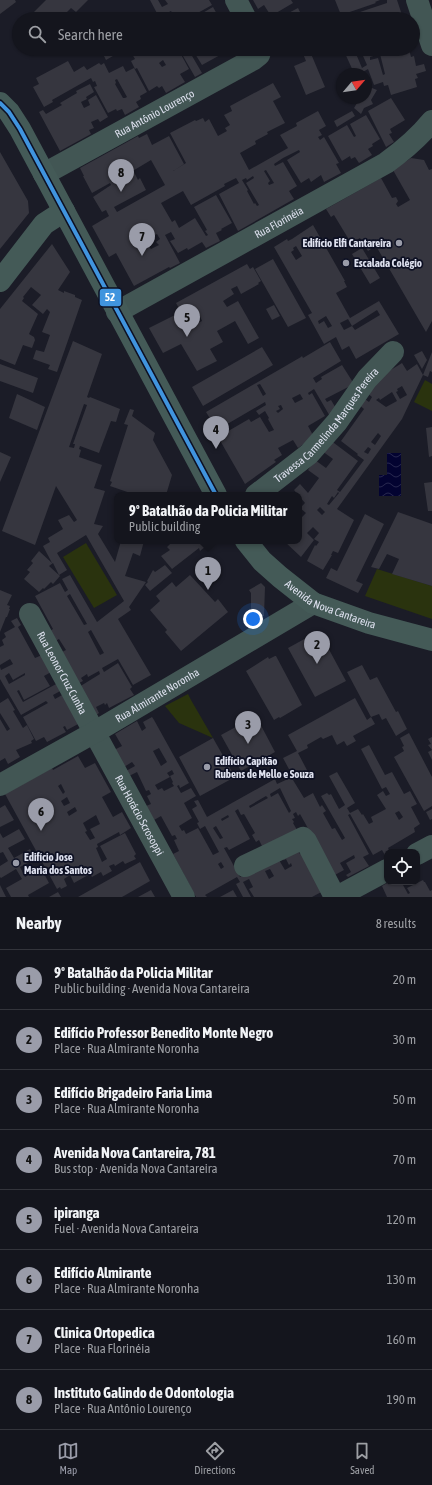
<!DOCTYPE html>
<html lang="en">
<head>
<meta charset="utf-8">
<style>
  :root { --surface:#14151d; --page:#1d1e26; --text:#f1f3f6; --muted:#9d9fa4; --line:#33343b; --accent:#9a9ca9 }
  body { margin:0; font-family:"Asap Condensed",sans-serif; background:var(--page); color:var(--text) }
  .controls { position:absolute; right:12px; bottom:12px; display:grid; overflow:hidden; border-radius:8px; box-shadow:0 1px 3px #0004 }
  .controls button { width:36px; height:36px; display:grid; place-items:center; padding:0; border:0; border-bottom:1px solid var(--line); background:var(--surface); color:var(--text); font:20px sans-serif }
  .compass { position:absolute; left:336px; top:68px; width:36px; height:36px; border-radius:50%; background:var(--surface); box-shadow:0 1px 3px #0004; rotate:61deg }
  .you { position:absolute; left:253px; top:619px; width:14px; height:14px; margin:-10px; border:3px solid #fff; border-radius:50%; background:#1a73e8; box-shadow:0 0 0 6px #1a73e833 }
  .badge { display:grid; place-items:center; width:26px; height:26px; border-radius:50%; background:var(--accent); color:#111; font-size:13px; font-weight:700 }
  .pin { position:absolute; translate:-50% -33px; filter:drop-shadow(0 1px 2px #0008) }
  .pin::after { content:''; position:absolute; top:21px; width:14px; height:12px; background:inherit; clip-path:polygon(0 0,100% 0,50% 100%) }
  .popup { position:absolute; left:114px; top:492px; width:188px; height:52px; box-sizing:border-box; display:grid; place-content:center; border-radius:8px; background:var(--surface); filter:drop-shadow(0 1px 3px #0005); font-size:13px; white-space:nowrap; color:var(--muted) }
  .popup b { font-size:15px; color:var(--text) }
  .popup::after { content:''; position:absolute; left:50%; top:100%; margin-left:-8px; border:8px solid transparent; border-top-color:var(--surface) }
  .list { margin:0; padding:0; list-style:none }
  h2 { display:flex; justify-content:space-between; align-items:center; height:52px; margin:0; padding:0 16px; font-size:17px }
  h2 small { font-size:13px; font-weight:400; color:var(--muted) }
  .list li { display:grid; grid-template-columns:26px 1fr auto; gap:12px; align-items:center; box-sizing:border-box; height:60px; padding:0 16px; border-top:1px solid var(--line) }
  .list b { display:block; font-size:15px; white-space:nowrap }
  .list p { margin:0; font-size:13px; white-space:nowrap; color:var(--muted) }
  .list em { font-size:13px; font-style:normal; color:var(--muted) }
  .icon { flex:none; width:22px; height:22px; fill:none; stroke:currentColor; stroke-width:2; stroke-linecap:round; stroke-linejoin:round }
  .map { position:relative; flex:none; width:432px; height:897px; overflow:hidden }
  .search { position:absolute; background:var(--surface); box-shadow:0 1px 3px #0004; left:12px; right:12px; top:12px; height:44px; display:flex; align-items:center; gap:10px; box-sizing:border-box; padding:0 14px; border-radius:22px; color:var(--muted); font-size:15px }
  .sheet { height:532px; background:var(--surface) }
  nav { display:flex; justify-content:space-around; align-items:center; box-sizing:border-box; height:56px; border-top:1px solid var(--line); background:var(--surface); font-size:11px; color:var(--muted) }
  nav a { display:grid; justify-items:center; gap:2px }
  nav .on { color:var(--accent) }
  .map>svg:first-child { display:block }
  .garden { fill:#2a330e }
  .water { fill:url(#water-waves) }
  .building { fill:#36363f; fill-rule:evenodd }
  .lines { fill:none; stroke-linecap:round; stroke-linejoin:round }
  .minor { stroke:#425654; stroke-width:22 }
  .major { stroke:#445a57; stroke-width:22 }
  .bus-1-casing { stroke:#0d1023; stroke-width:7 }
  .bus-1 { stroke:#4094de; stroke-width:4 }
  .poi-dot { fill:#9a9ca9; stroke:#0d1023; stroke-width:1.5 }
  .labels { text-anchor:middle; dominant-baseline:central; stroke-width:3.5; stroke-linejoin:round; paint-order:stroke }
  .street-label { font-size:11px; fill:#dee1ef; stroke:#0d1023 }
  .poi-label { font-size:11px; font-weight:bold; fill:#dee1ef; stroke:#0d1023; text-anchor:start }
  .line-badge { stroke:#0d1023; stroke-width:1.5 }
  .badge-label { font-size:11px; text-anchor:middle; font-weight:bold; fill:#fff }
</style>
</head>
<body>
<div class="map">
<svg width="432" height="897" viewBox="0 0 432 897">
  <defs>
    <pattern id="water-waves" width="16" height="10" patternUnits="userSpaceOnUse"><rect width="16" height="10" fill="#030331"/><path d="M0 5q4-4 8 0t8 0" fill="none" stroke="#27274f"/></pattern>
  </defs>
  <rect width="100%" height="100%" fill="#1b1c27"/>
  <path class="garden" d="M 425,380 L 432,384 L 432,411 L 414,402 Z
    M 86,543 L 117,595 L 94,608 L 63,557 Z
    M 377,569 L 432,586 L 432,619 L 365,596 Z
    M 188,694 L 191,700 L 213,738 L 179,723 L 165,706 Z"/>
  <path class="water" d="M 387,453 L 401,453 L 401,496 L 379,496 L 379,475 L 387,475 Z"/>
  <path class="building" d="M 0,0 L 15,0 L 16,2 L 0,14 Z
    M 46,0 L 88,0 L 76,12 L 71,8 L 65,14 L 70,19 L 27,19 Z
    M 150,0 L 158,0 L 162,7 L 168,4 L 165,0 L 209,0 L 212,5 L 187,19 L 176,19 L 171,11 L 167,13 L 170,19 L 160,19 Z
    M 253,0 L 291,0 L 293,3 L 271,16 L 264,5 L 258,9 Z
    M 335,0 L 380,0 L 375,2 L 376,3 L 341,15 Z
    M 387,0 L 397,0 L 403,18 L 400,19 L 353,19 L 351,15 L 387,3 Z
    M 213,7 L 218,16 L 222,14 L 224,18 L 229,15 L 231,19 L 192,19 Z
    M 298,8 L 303,18 L 310,14 L 313,19 L 277,19 Z
    M 146,13 L 149,19 L 135,19 Z
    M 347,14 L 349,19 L 335,19 Z
    M 93,49 L 125,49 L 106,60 L 101,50 L 96,53 Z
    M 129,49 L 166,50 L 178,49 L 189,69 L 180,74 L 185,82 L 166,93 L 162,86 L 159,88 L 157,86 L 149,91 L 137,68 L 135,69 L 131,61 L 135,59 ZM 163,60 L 166,65 L 162,67 L 159,63 Z
    M 179,49 L 188,49 L 202,73 L 195,77 Z
    M 192,49 L 231,49 L 202,65 Z
    M 301,49 L 309,49 L 325,87 L 306,95 L 294,66 L 306,61 Z
    M 343,49 L 354,49 L 362,68 L 367,65 L 360,49 L 383,49 L 384,52 L 398,49 L 409,49 L 411,57 L 414,56 L 416,66 L 424,64 L 426,71 L 416,74 L 418,78 L 415,79 L 417,87 L 391,95 L 388,85 L 384,86 L 383,82 L 374,85 L 368,69 L 361,73 L 360,70 L 354,73 ZM 380,54 L 385,74 L 383,75 L 378,58 L 370,60 L 370,57 Z
    M 68,61 L 74,72 L 84,66 L 87,70 L 99,63 L 101,65 L 104,63 L 109,73 L 123,66 L 126,72 L 134,68 L 147,92 L 140,96 L 141,99 L 136,102 L 139,107 L 125,115 L 122,109 L 117,111 L 116,109 L 108,113 L 94,87 L 97,86 L 95,81 L 93,82 L 91,78 L 52,100 L 53,102 L 44,107 L 33,87 L 39,84 L 36,78 ZM 117,79 L 127,97 L 125,98 L 123,98 L 115,84 L 116,83 L 115,80 Z
    M 273,83 L 281,97 L 273,101 L 285,123 L 267,132 L 268,134 L 255,141 L 256,144 L 240,153 L 249,170 L 288,148 L 280,135 L 297,126 L 296,123 L 318,111 L 326,126 L 319,130 L 322,135 L 318,137 L 320,140 L 324,137 L 339,163 L 336,164 L 341,173 L 324,182 L 321,175 L 311,182 L 309,178 L 301,183 L 287,160 L 300,152 L 299,150 L 283,158 L 274,164 L 275,166 L 283,162 L 297,186 L 289,191 L 294,199 L 238,231 L 219,194 L 239,183 L 236,178 L 224,184 L 225,186 L 191,205 L 183,191 L 161,203 L 172,222 L 175,220 L 179,228 L 195,218 L 206,236 L 208,235 L 205,231 L 207,230 L 194,207 L 216,195 L 232,223 L 221,229 L 222,230 L 216,233 L 220,241 L 206,248 L 202,242 L 188,250 L 187,248 L 178,253 L 170,241 L 175,239 L 171,232 L 165,235 L 180,263 L 170,268 L 169,267 L 134,286 L 116,253 L 109,257 L 92,226 L 109,216 L 106,210 L 102,212 L 93,197 L 111,185 L 110,183 L 92,193 L 83,176 L 84,176 L 80,168 L 138,136 L 139,138 L 147,134 L 152,145 L 169,136 L 184,164 L 173,171 L 186,163 L 170,133 L 195,120 L 196,121 L 203,118 L 205,122 L 209,119 L 218,136 L 227,131 L 225,128 L 230,125 L 224,115 L 232,111 L 230,106 ZM 151,160 L 165,185 L 117,212 L 114,207 L 146,190 L 140,178 L 138,180 L 134,172 L 132,173 L 131,172 ZM 266,170 L 274,183 L 269,185 L 268,183 L 270,181 L 264,171 ZM 253,176 L 254,178 L 246,183 L 259,205 L 257,206 L 255,203 L 254,204 L 247,191 L 248,190 L 242,180 L 246,178 L 247,180 ZM 157,234 L 160,239 L 156,242 L 159,245 L 151,249 L 147,244 L 155,239 L 153,236 Z
    M 90,84 L 94,92 L 86,97 L 87,99 L 81,102 L 84,108 L 90,105 L 88,100 L 96,95 L 108,117 L 100,122 L 98,119 L 91,122 L 94,128 L 89,130 L 91,134 L 60,151 L 39,112 L 43,110 L 46,114 L 62,105 L 60,103 L 77,93 L 76,91 Z
    M 367,86 L 377,90 L 371,100 L 373,104 L 364,108 L 361,114 L 354,108 L 360,98 L 366,98 L 366,88 Z
    M 391,98 L 405,120 L 390,129 L 392,133 L 389,134 L 394,142 L 386,147 L 368,111 Z
    M 352,111 L 355,116 L 337,127 L 334,121 Z
    M 366,115 L 380,139 L 372,144 L 373,146 L 368,149 L 372,155 L 359,163 L 355,157 L 351,159 L 350,156 L 342,161 L 328,136 L 347,125 L 354,137 L 356,136 L 350,124 Z
    M 0,152 L 28,201 L 29,213 L 0,249 Z
    M 411,158 L 424,160 L 429,170 L 432,169 L 432,321 L 426,332 L 376,246 L 368,251 L 360,238 L 351,243 L 334,215 L 331,217 L 326,209 L 381,178 L 392,198 L 396,197 L 398,201 L 396,204 L 398,207 L 410,200 L 393,170 Z
    M 313,225 L 345,281 L 344,281 L 347,287 L 336,293 L 350,318 L 379,301 L 399,334 L 356,359 L 349,346 L 342,350 L 336,337 L 324,344 L 308,315 L 312,313 L 274,247 L 287,239 L 288,241 L 292,239 ZM 296,246 L 302,256 L 296,260 L 291,252 L 294,250 L 293,248 ZM 377,310 L 380,315 L 355,330 L 352,326 ZM 326,316 L 332,326 L 328,328 L 324,321 L 319,324 L 318,321 ZM 348,319 L 352,326 L 344,330 L 340,323 Z
    M 52,244 L 70,272 L 58,290 L 64,293 L 64,291 L 75,295 L 75,297 L 82,300 L 57,372 L 48,369 L 50,365 L 33,359 L 36,350 L 44,352 L 50,335 L 42,332 L 50,312 L 47,309 L 43,314 L 32,305 L 41,295 L 31,287 L 23,297 L 24,298 L 22,301 L 38,314 L 29,334 L 34,337 L 35,340 L 32,348 L 23,345 L 15,365 L 0,359 L 0,309 Z
    M 362,248 L 380,278 L 370,284 L 352,254 Z
    M 273,259 L 306,318 L 288,327 L 255,269 Z
    M 247,264 L 250,269 L 253,267 L 261,281 L 258,283 L 259,284 L 241,294 L 237,286 L 231,289 L 234,294 L 223,301 L 227,307 L 238,301 L 259,338 L 248,344 L 235,321 L 217,331 L 223,342 L 210,349 L 217,361 L 197,371 L 181,344 L 163,353 L 149,328 L 181,312 L 176,303 ZM 199,314 L 202,321 L 190,327 L 186,321 Z
    M 274,305 L 280,316 L 272,320 L 266,309 Z
    M 73,341 L 102,354 L 87,397 L 89,398 L 90,397 L 120,409 L 116,422 L 111,421 L 99,453 L 80,446 L 79,449 L 81,450 L 79,457 L 102,465 L 94,488 L 105,491 L 94,524 L 103,526 L 98,534 L 115,562 L 121,541 L 144,541 L 140,556 L 133,553 L 125,576 L 146,582 L 129,607 L 131,610 L 118,619 L 151,675 L 133,685 L 118,659 L 102,668 L 104,672 L 118,663 L 132,687 L 130,689 L 134,695 L 109,708 L 107,703 L 105,705 L 104,703 L 96,707 L 99,713 L 95,716 L 79,687 L 100,674 L 99,671 L 88,677 L 87,674 L 81,678 L 83,681 L 77,684 L 60,653 L 66,650 L 59,639 L 53,642 L 48,632 L 53,629 L 35,596 L 60,583 L 65,592 L 68,590 L 62,579 L 70,575 L 97,622 L 124,601 L 86,535 L 57,553 L 67,570 L 59,575 L 53,563 L 49,566 L 60,576 L 53,584 L 51,582 L 44,589 L 43,588 L 39,592 L 24,579 L 30,572 L 27,570 L 33,563 L 31,561 L 39,551 L 52,563 L 43,546 L 50,542 L 48,538 L 63,529 L 58,520 L 69,515 L 74,522 L 77,520 L 56,486 L 35,545 L 2,531 ZM 84,404 L 87,405 L 73,444 L 75,444 L 74,448 L 69,447 ZM 70,594 L 87,624 L 84,625 L 67,596 ZM 91,630 L 104,653 L 100,655 L 88,632 Z
    M 330,342 L 341,361 L 313,378 L 316,383 L 322,379 L 321,377 L 342,365 L 354,384 L 325,399 L 327,402 L 331,400 L 337,410 L 331,418 L 314,389 L 308,393 L 309,395 L 312,393 L 325,416 L 308,426 L 314,437 L 298,448 L 293,440 L 278,448 L 282,455 L 274,460 L 276,462 L 245,484 L 218,437 L 249,419 L 251,422 L 260,417 L 269,432 L 274,430 L 268,419 L 269,418 L 265,411 L 259,415 L 256,411 L 266,405 L 265,402 L 217,430 L 206,412 L 301,357 L 302,356 L 303,358 ZM 260,384 L 266,394 L 263,396 L 257,385 ZM 300,394 L 303,399 L 295,403 L 292,398 ZM 281,405 L 283,409 L 278,413 L 276,411 L 280,409 L 278,406 Z
    M 262,347 L 273,365 L 203,406 L 192,387 Z
    M 422,351 L 427,360 L 422,369 L 414,355 Z
    M 432,352 L 432,372 L 430,371 L 428,377 L 423,375 Z
    M 402,363 L 407,371 L 417,364 L 423,375 L 402,419 L 337,509 L 354,520 L 338,553 L 333,551 L 331,555 L 332,555 L 323,570 L 307,561 L 315,545 L 316,546 L 319,542 L 314,539 L 319,533 L 313,527 L 307,533 L 314,540 L 301,557 L 284,541 L 299,541 L 299,520 L 306,513 L 300,508 L 305,503 L 294,490 L 300,484 L 308,493 L 319,478 L 308,470 L 315,460 L 326,468 L 333,459 L 322,451 L 330,440 L 358,461 L 337,490 L 340,492 L 364,460 L 357,455 L 358,454 L 341,441 L 364,409 L 357,403 L 362,397 L 369,402 L 372,397 L 366,392 L 370,383 ZM 402,386 L 407,395 L 400,399 L 396,392 L 398,391 L 397,389 ZM 392,392 L 397,401 L 386,407 L 376,400 L 379,398 L 380,400 ZM 378,433 L 381,436 L 375,445 L 371,442 ZM 368,447 L 371,449 L 368,454 L 364,452 ZM 338,492 L 339,493 L 329,505 L 327,504 L 332,496 L 334,498 ZM 320,507 L 325,512 L 322,515 L 317,510 Z
    M 0,364 L 38,378 L 33,393 L 0,381 Z
    M 17,394 L 45,407 L 37,430 L 9,418 Z
    M 130,409 L 134,410 L 132,416 L 155,433 L 153,440 L 172,475 L 166,495 L 159,492 L 158,495 L 136,495 L 110,486 L 112,482 L 110,481 L 128,425 L 124,424 Z
    M 432,427 L 432,456 L 429,457 L 426,428 Z
    M 0,452 L 11,457 L 0,482 Z
    M 432,482 L 432,511 L 428,511 L 424,483 Z
    M 398,512 L 432,524 L 432,586 L 392,574 L 399,559 L 387,554 L 379,569 L 371,567 Z
    M 365,514 L 384,524 L 356,581 L 363,584 L 358,593 L 326,578 L 331,568 L 337,571 Z
    M 173,541 L 212,541 L 200,551 L 199,548 L 172,569 L 161,556 L 170,550 L 167,547 Z
    M 165,565 L 172,573 L 150,591 L 145,585 L 148,582 L 147,581 L 153,570 L 155,572 Z
    M 190,575 L 215,602 L 218,599 L 228,612 L 181,651 L 165,632 L 167,630 L 150,610 L 160,601 L 156,596 L 172,582 L 176,587 Z
    M 261,583 L 265,587 L 264,616 L 251,616 L 251,593 L 249,590 Z
    M 0,590 L 12,595 L 7,605 L 10,606 L 9,609 L 10,609 L 7,617 L 6,617 L 0,632 Z
    M 17,618 L 21,625 L 18,627 L 35,658 L 42,655 L 51,672 L 44,676 L 50,686 L 24,700 L 19,690 L 17,691 L 23,702 L 58,683 L 62,690 L 53,695 L 55,699 L 64,694 L 80,723 L 67,730 L 65,726 L 63,727 L 66,732 L 47,742 L 44,737 L 36,741 L 23,717 L 48,703 L 46,701 L 21,715 L 0,679 L 0,667 L 1,670 L 13,664 L 10,659 L 0,665 L 0,647 L 4,645 L 2,640 L 6,637 L 4,633 L 15,627 L 11,621 ZM 9,673 L 13,680 L 25,673 L 25,675 L 9,684 L 5,676 Z
    M 319,631 L 346,681 L 315,697 L 288,648 Z
    M 275,656 L 276,656 L 302,705 L 280,718 L 279,717 L 274,720 L 246,671 L 268,657 L 269,659 Z
    M 362,665 L 370,680 L 377,677 L 396,712 L 398,711 L 407,729 L 396,736 L 386,718 L 382,720 L 379,714 L 371,717 L 347,672 Z
    M 8,698 L 15,710 L 13,711 L 23,728 L 27,725 L 34,739 L 31,741 L 32,743 L 16,750 L 20,757 L 8,764 L 5,758 L 0,761 L 0,719 L 7,731 L 10,729 L 0,713 L 0,703 Z
    M 355,698 L 367,720 L 371,717 L 375,724 L 353,736 L 356,741 L 347,746 L 344,741 L 337,745 L 332,735 L 323,739 L 321,737 L 307,745 L 308,748 L 298,753 L 308,772 L 293,780 L 304,798 L 313,793 L 320,807 L 322,805 L 326,811 L 323,813 L 332,829 L 335,828 L 342,840 L 345,838 L 321,796 L 327,793 L 329,795 L 331,794 L 339,809 L 345,805 L 329,776 L 337,772 L 355,803 L 347,808 L 350,813 L 358,809 L 362,815 L 363,814 L 369,824 L 373,822 L 371,817 L 386,809 L 377,795 L 383,791 L 386,796 L 390,794 L 386,787 L 382,789 L 361,749 L 369,745 L 385,775 L 392,772 L 404,794 L 410,791 L 417,804 L 411,807 L 420,824 L 414,828 L 415,832 L 388,848 L 390,852 L 387,852 L 386,857 L 382,850 L 373,855 L 350,814 L 348,815 L 369,854 L 363,857 L 369,866 L 348,877 L 346,875 L 351,872 L 346,863 L 355,858 L 354,855 L 340,863 L 344,870 L 333,876 L 319,848 L 300,814 L 298,816 L 296,812 L 293,814 L 295,818 L 292,819 L 294,822 L 293,823 L 297,830 L 263,848 L 259,840 L 256,842 L 252,835 L 255,833 L 244,814 L 241,815 L 238,809 L 235,811 L 250,839 L 229,850 L 227,847 L 224,848 L 240,877 L 300,844 L 297,849 L 300,854 L 304,852 L 325,890 L 312,897 L 254,897 L 249,889 L 253,887 L 249,879 L 243,882 L 251,897 L 243,897 L 236,884 L 240,882 L 237,877 L 205,895 L 207,897 L 196,897 L 173,854 L 179,851 L 174,840 L 177,839 L 175,835 L 172,836 L 161,816 L 154,820 L 146,806 L 151,804 L 147,796 L 151,794 L 149,790 L 146,791 L 137,772 L 129,776 L 126,771 L 135,766 L 132,762 L 124,767 L 114,750 L 122,746 L 115,734 L 137,721 L 142,731 L 146,728 L 143,722 L 152,717 L 154,720 L 189,783 L 180,788 L 179,785 L 177,786 L 181,793 L 191,788 L 196,796 L 184,803 L 192,818 L 179,826 L 182,831 L 184,830 L 186,834 L 198,828 L 213,855 L 219,852 L 205,826 L 200,829 L 197,823 L 199,822 L 192,809 L 197,806 L 194,801 L 198,800 L 207,817 L 275,779 L 277,784 L 288,779 L 285,774 L 290,771 L 283,758 L 297,751 L 288,735 ZM 159,748 L 167,762 L 161,766 L 153,751 ZM 172,770 L 174,774 L 170,776 L 173,782 L 172,783 L 174,786 L 164,791 L 162,788 L 158,790 L 155,785 L 170,777 L 167,773 ZM 280,788 L 291,811 L 289,813 L 278,793 L 271,797 L 270,794 ZM 266,796 L 268,798 L 250,808 L 249,806 ZM 399,811 L 403,817 L 399,820 L 395,813 ZM 228,815 L 229,817 L 222,821 L 221,819 ZM 216,826 L 223,838 L 220,839 L 213,828 ZM 283,859 L 284,860 L 286,859 L 289,865 L 291,863 L 292,866 L 285,870 L 279,860 ZM 221,862 L 224,867 L 221,869 L 218,864 ZM 270,869 L 274,876 L 269,879 L 265,871 Z
    M 256,716 L 275,752 L 241,771 L 221,735 Z
    M 409,733 L 432,777 L 432,806 L 424,811 L 394,757 L 404,751 L 402,747 L 404,746 L 400,738 Z
    M 432,737 L 432,760 L 428,752 L 432,750 L 428,745 L 431,744 L 428,739 Z
    M 213,738 L 235,777 L 200,796 L 179,757 Z
    M 78,756 L 85,768 L 95,763 L 111,792 L 102,797 L 113,817 L 122,812 L 131,828 L 120,835 L 119,832 L 97,844 L 98,847 L 96,848 L 102,862 L 107,859 L 100,846 L 125,833 L 136,854 L 134,856 L 136,859 L 125,864 L 123,861 L 115,866 L 114,864 L 109,866 L 112,871 L 103,876 L 101,872 L 92,877 L 90,874 L 74,883 L 70,875 L 64,879 L 67,886 L 61,889 L 60,887 L 57,889 L 5,794 L 52,768 L 53,770 ZM 61,784 L 65,792 L 63,794 L 58,786 ZM 67,797 L 70,803 L 64,806 L 61,801 ZM 75,807 L 77,811 L 69,816 L 67,812 ZM 96,815 L 100,824 L 90,829 L 95,838 L 90,840 L 85,832 L 87,831 L 83,823 Z
    M 5,805 L 14,820 L 0,827 L 0,808 Z
    M 432,809 L 432,819 L 430,820 L 426,812 Z
    M 19,829 L 25,839 L 8,848 L 14,858 L 30,849 L 35,859 L 20,867 L 25,877 L 41,868 L 49,883 L 28,895 L 29,897 L 11,897 L 6,888 L 22,879 L 16,869 L 1,878 L 0,877 L 0,866 L 8,861 L 3,852 L 0,853 L 0,833 L 3,838 Z
    M 140,862 L 150,881 L 122,897 L 78,897 Z
    M 423,880 L 424,882 L 425,882 L 430,891 L 432,890 L 432,897 L 387,897 L 382,886 L 389,882 L 404,882 L 405,884 L 403,885 L 408,894 L 410,893 L 407,888 Z
    M 0,885 L 6,897 L 0,897 Z
    M 151,890 L 155,897 L 138,897 Z
    M 233,890 L 237,897 L 220,897 Z
    M 58,892 L 61,897 L 49,897 Z"/>
  <g class="lines">
    <g class="minor">
      <path d="M 236,0 L 246,19"/>
      <path d="M 417,0 L 432,45"/>
      <path id="s1" d="M 44,174 L 254,59 L 259,55 L 261,49"/>
      <path id="s2" d="M 117,312 L 386,163 C 404,150 419,137 432,121"/>
      <path id="s3" d="M 256,495 L 309,454 L 337,422 L 367,379 L 393,352"/>
      <path id="s4" d="M 30,614 L 184,897"/>
      <path id="s5" d="M 0,785 L 95,732 L 313,603"/>
      <path d="M 417,854 L 432,846"/>
      <path d="M 245,866 L 303,838 L 306,841 L 335,897"/>
      <path d="M 337,897 L 387,870"/>
    </g>
    <g class="major">
      <path d="M 0,103 L 9,112 L 20,129 L 216,495"/>
      <path d="M 0,281 L 44,224 L 64,211"/>
      <path id="s6" d="M 246,541 L 262,561 L 280,577 L 313,603 L 369,623 L 432,640"/>
    </g>
    <g class="bus-1-casing">
      <path id="bus-1" d="M 0,103 L 9,112 L 20,129 L 216,495"/>
    </g>
    <use href="#bus-1" class="bus-1"/>
  </g>
  <g class="poi-dot">
    <circle cx="399" cy="243" r="4"/>
    <circle cx="346" cy="263" r="4"/>
    <circle cx="207" cy="767" r="4"/>
    <circle cx="16" cy="863" r="4"/>
  </g>
  <g class="labels">
    <g class="street-label">
      <text stroke="none"><textPath href="#s1" startOffset="126">Rua Antônio Lourenço</textPath></text>
      <text stroke="none"><textPath href="#s2" startOffset="185">Rua Florinéia</textPath></text>
      <text stroke="none"><textPath href="#s3" startOffset="100">Travessa Carmelinda Marques Pereira</textPath></text>
      <text stroke="none"><textPath href="#s6" startOffset="108">Avenida Nova Cantareira</textPath></text>
      <text stroke="none"><textPath href="#s4" startOffset="67">Rua Leonor Cruz Cunha</textPath></text>
      <text stroke="none"><textPath href="#s5" startOffset="181">Rua Almirante Noronha</textPath></text>
      <text stroke="none"><textPath href="#s4" startOffset="229">Rua Horácio Scrosoppi</textPath></text>
    </g>
    <g class="poi-label">
      <text x="391" y="243" text-anchor="end">Edifício Elfi Cantareira</text>
      <text x="354" y="263">Escalada Colégio</text>
      <text x="215" y="761">Edifício Capitão<tspan x="215" dy="13">Rubens de Mello e Souza</tspan></text>
      <text x="24" y="857">Edifício Jose<tspan x="24" dy="13">Maria dos Santos</tspan></text>
    </g>
  </g>
  <rect class="line-badge" x="99" y="288" width="23" height="19" rx="4" fill="#4094de"/>
  <g class="badge-label">
    <text x="110" y="301">52</text>
  </g>
</svg>
<div class="controls">
<button><svg class="icon" aria-label="locate" viewBox="0 0 24 24"><circle cx="12" cy="12" r="6"/><path d="M12 2v4M12 18v4M2 12h4M18 12h4"/></svg></button>
</div>
<svg class="compass" viewBox="-18 -18 36 36"><path d="M0-13l5 13h-10z" fill="#e53935"/><path d="M0 13l5-13h-10z" fill="#9d9fa4"/></svg>
<div class="you"></div>
<div class="pin badge" style="left:208px;top:590px">1</div>
<div class="popup"><b>9º Batalhão da Policia Militar</b>Public building</div>
<div class="pin badge" style="left:317px;top:664px">2</div>
<div class="pin badge" style="left:248px;top:744px">3</div>
<div class="pin badge" style="left:216px;top:449px">4</div>
<div class="pin badge" style="left:187px;top:337px">5</div>
<div class="pin badge" style="left:41px;top:831px">6</div>
<div class="pin badge" style="left:142px;top:256px">7</div>
<div class="pin badge" style="left:121px;top:192px">8</div>
<div class="search"><svg class="icon" aria-label="search" viewBox="0 0 24 24"><circle cx="10" cy="10" r="6"/><path d="M15 15l6 6"/></svg>Search here</div>
</div>
<section class="sheet">
<h2>Nearby<small>8 results</small></h2>
<ul class="list">
<li><span class="badge">1</span><div><b>9º Batalhão da Policia Militar</b><p>Public building · Avenida Nova Cantareira</p></div><em>20 m</em></li>
<li><span class="badge">2</span><div><b>Edifício Professor Benedito Monte Negro</b><p>Place · Rua Almirante Noronha</p></div><em>30 m</em></li>
<li><span class="badge">3</span><div><b>Edifício Brigadeiro Faria Lima</b><p>Place · Rua Almirante Noronha</p></div><em>50 m</em></li>
<li><span class="badge">4</span><div><b>Avenida Nova Cantareira, 781</b><p>Bus stop · Avenida Nova Cantareira</p></div><em>70 m</em></li>
<li><span class="badge">5</span><div><b>ipiranga</b><p>Fuel · Avenida Nova Cantareira</p></div><em>120 m</em></li>
<li><span class="badge">6</span><div><b>Edifício Almirante</b><p>Place · Rua Almirante Noronha</p></div><em>130 m</em></li>
<li><span class="badge">7</span><div><b>Clinica Ortopedica</b><p>Place · Rua Florinéia</p></div><em>160 m</em></li>
<li><span class="badge">8</span><div><b>Instituto Galindo de Odontologia</b><p>Place · Rua Antônio Lourenço</p></div><em>190 m</em></li>
</ul>
</section>
<nav>
<a class="on"><svg class="icon" aria-label="map" viewBox="0 0 24 24"><path d="M3 6l6-2 6 2 6-2v14l-6 2-6-2-6 2zM9 4v14M15 6v14"/></svg>Map</a>
<a><svg class="icon" aria-label="directions" viewBox="0 0 24 24"><path d="M12 3l9 9-9 9-9-9zM9 14v-3h6M13 9l2 2-2 2"/></svg>Directions</a>
<a><svg class="icon" aria-label="saved" viewBox="0 0 24 24"><path d="M7 4h10v16l-5-4-5 4z"/></svg>Saved</a>
</nav>
</body>
</html>
